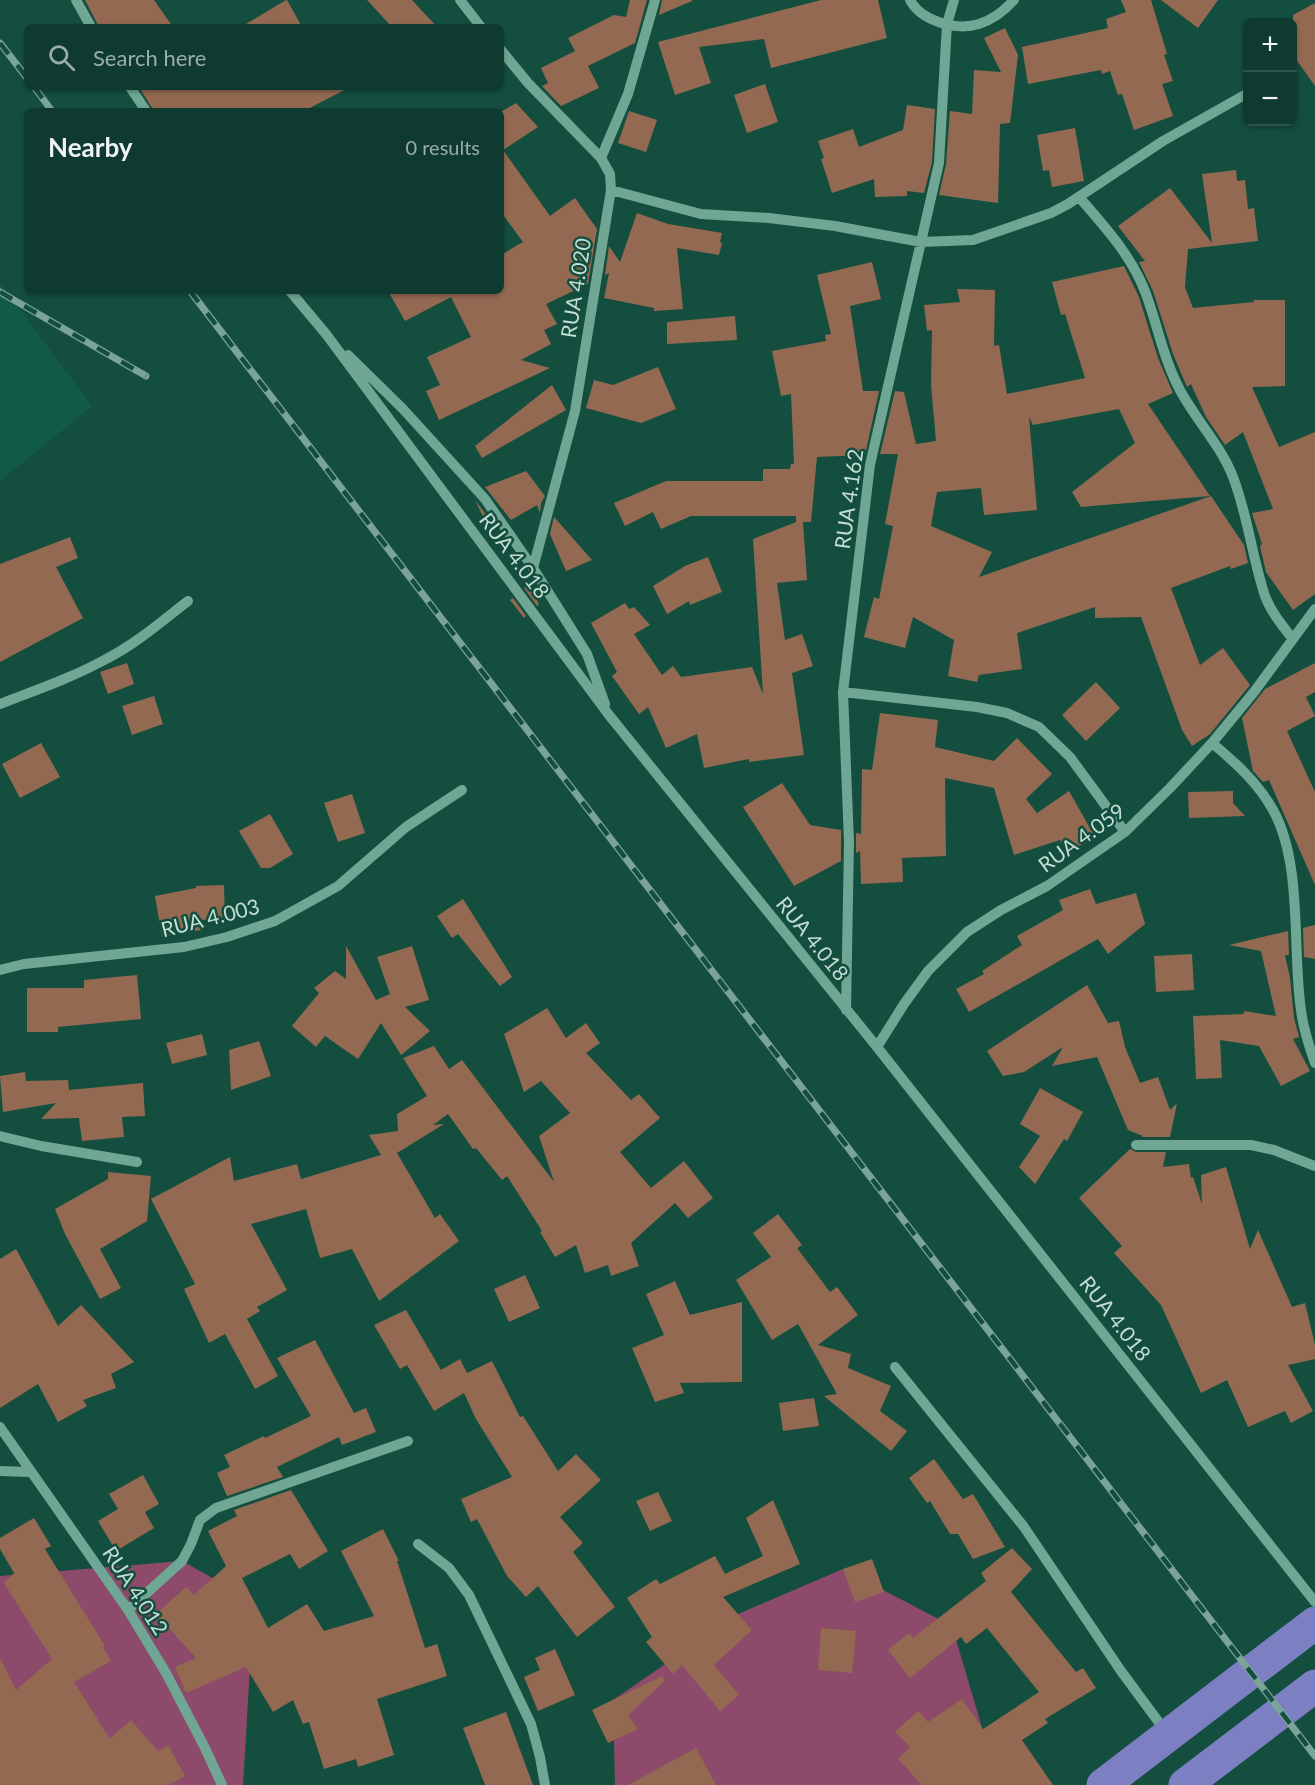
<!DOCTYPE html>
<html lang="en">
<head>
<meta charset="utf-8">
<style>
  :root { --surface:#0f3a2f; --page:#1d453b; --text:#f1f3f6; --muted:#9badaa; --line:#2f544b }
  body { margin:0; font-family:Lato,sans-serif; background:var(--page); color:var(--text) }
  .controls { position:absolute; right:18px; top:18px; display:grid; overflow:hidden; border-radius:9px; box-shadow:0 2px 4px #0004 }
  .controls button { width:54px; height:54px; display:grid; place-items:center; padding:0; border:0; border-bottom:2px solid var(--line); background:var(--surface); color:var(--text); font:30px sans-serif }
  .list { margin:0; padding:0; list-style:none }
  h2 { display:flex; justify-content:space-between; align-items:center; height:78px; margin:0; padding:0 24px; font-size:26px }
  h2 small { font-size:20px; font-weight:400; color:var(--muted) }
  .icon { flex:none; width:33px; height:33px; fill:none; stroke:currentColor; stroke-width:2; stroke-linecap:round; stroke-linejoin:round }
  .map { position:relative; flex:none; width:1315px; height:1785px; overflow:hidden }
  .search { position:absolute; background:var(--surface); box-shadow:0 2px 4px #0004; left:24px; top:24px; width:480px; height:66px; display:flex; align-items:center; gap:15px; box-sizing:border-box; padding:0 21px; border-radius:9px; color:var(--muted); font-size:22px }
  .panel { position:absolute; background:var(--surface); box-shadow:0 2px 4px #0004; left:24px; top:108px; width:480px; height:186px; border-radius:9px }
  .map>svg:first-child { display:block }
  .built { fill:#125a48 }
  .green { fill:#8d4a6a }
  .building { fill:#936a51 }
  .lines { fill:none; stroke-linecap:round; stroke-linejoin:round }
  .minor { stroke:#6fa694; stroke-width:10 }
  .major { stroke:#7c80c2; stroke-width:33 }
  .rail-casing { stroke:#7ba397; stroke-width:7 }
  .rail { stroke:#144e3f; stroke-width:4.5; stroke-dasharray:14; stroke-linecap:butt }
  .labels { text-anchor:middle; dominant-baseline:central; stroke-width:5; stroke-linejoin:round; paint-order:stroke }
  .street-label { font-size:21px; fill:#c3ded4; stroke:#144e3f }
</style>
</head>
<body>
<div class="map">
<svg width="1315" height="1785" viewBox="0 0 1315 1785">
  <rect width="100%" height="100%" fill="#144e3f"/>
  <path class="built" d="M 0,283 L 92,406 L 0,481 Z"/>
  <path class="green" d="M 182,1561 L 254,1601 L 243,1785 L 0,1785 L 0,1576 Z
    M 843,1569 L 952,1626 L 999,1785 L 615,1785 L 613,1700 L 738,1614 Z"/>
  <path class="building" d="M 85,0 L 154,0 L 173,27 L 99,27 Z
    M 287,0 L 302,27 L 241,27 L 286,0 Z
    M 367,0 L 412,0 L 437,27 L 392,27 Z
    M 630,0 L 647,0 L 635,43 L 588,66 L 599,88 L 561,106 L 542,86 L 548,83 L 541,68 L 575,51 L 568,38 L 614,15 L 626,17 Z
    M 662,0 L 692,0 L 692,1 L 659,15 Z
    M 821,0 L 878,0 L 887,38 L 771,68 L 764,39 L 699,47 L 711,83 L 675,95 L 658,42 Z
    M 1121,0 L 1151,0 L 1167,54 L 1164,55 L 1173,81 L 1162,84 L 1173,116 L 1134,130 L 1122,94 L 1118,95 L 1110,71 L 1102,74 L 1101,70 L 1028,84 L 1022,47 L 1108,28 L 1106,19 L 1126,12 Z
    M 1161,0 L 1218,0 L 1198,28 Z
    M 1315,3 L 1315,86 L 1293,55 L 1293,15 Z
    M 1005,28 L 1018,55 L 1010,123 L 1000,124 L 998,203 L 939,195 L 946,164 L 950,111 L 972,114 L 974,70 L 1001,72 L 984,38 Z
    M 765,84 L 778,122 L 747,133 L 734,95 Z
    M 139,87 L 350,87 L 304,111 L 154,111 Z
    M 516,103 L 538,127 L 503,150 L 550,216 L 575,198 L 597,229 L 588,284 L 546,304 L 557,324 L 544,330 L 551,344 L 521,360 L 550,368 L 439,420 L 426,391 L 440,385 L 427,357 L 471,337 L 451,297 L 405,321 L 388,291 L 501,291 L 501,255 L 523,242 L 501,212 L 501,112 Z
    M 907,105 L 935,109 L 932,162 L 924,193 L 907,191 L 907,196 L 875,197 L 874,179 L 832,193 L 821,159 L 824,158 L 818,141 L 853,129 L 859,147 L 903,130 Z
    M 629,111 L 657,120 L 646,152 L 618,143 Z
    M 1075,128 L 1084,181 L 1052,187 L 1049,170 L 1043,171 L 1037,135 Z
    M 1236,170 L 1237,181 L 1245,180 L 1248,209 L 1254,208 L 1258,241 L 1188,249 L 1185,287 L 1193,308 L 1254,302 L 1254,300 L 1285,300 L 1285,386 L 1252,387 L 1279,447 L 1315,432 L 1315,594 L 1293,610 L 1266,572 L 1260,546 L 1262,544 L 1252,513 L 1273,509 L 1243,432 L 1225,445 L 1206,417 L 1191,384 L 1187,387 L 1173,354 L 1153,291 L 1139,262 L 1145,261 L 1118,226 L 1170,188 L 1212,243 L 1202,174 Z
    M 637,213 L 668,224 L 722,233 L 720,242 L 722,243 L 719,255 L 677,248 L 683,309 L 654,311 L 654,308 L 604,298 L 609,273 L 605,275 L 609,246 L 620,262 Z
    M 872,262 L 881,299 L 850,306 L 863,391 L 879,391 L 865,455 L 817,457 L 811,522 L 803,522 L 807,580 L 777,583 L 785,640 L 802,634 L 813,666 L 792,673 L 804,755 L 749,762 L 749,759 L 704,768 L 697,734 L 666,748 L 648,707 L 639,714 L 612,676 L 617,672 L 591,623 L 625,603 L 629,609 L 634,607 L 650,625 L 634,634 L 662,675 L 673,666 L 681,677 L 752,667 L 763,694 L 753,539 L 796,522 L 796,516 L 691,516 L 661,529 L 653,512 L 625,526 L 614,503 L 666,481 L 763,481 L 763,469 L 790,469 L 791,464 L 794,464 L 791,394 L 781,396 L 772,351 L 826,341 L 825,335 L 831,334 L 817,275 Z
    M 1124,266 L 1139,297 L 1158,358 L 1173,393 L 1148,404 L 1210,496 L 1081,507 L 1072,492 L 1135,443 L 1119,409 L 1033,425 L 1029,417 L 1037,510 L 984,515 L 981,488 L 937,492 L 931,526 L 992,552 L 979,577 L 1211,496 L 1244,545 L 1248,563 L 1231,569 L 1230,566 L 1171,588 L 1200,665 L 1223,648 L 1250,685 L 1210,734 L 1192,746 L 1182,730 L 1141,617 L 1095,618 L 1095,607 L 1017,633 L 1022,669 L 979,675 L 977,682 L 948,676 L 954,640 L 913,617 L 905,648 L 864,637 L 874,597 L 879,599 L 893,526 L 885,524 L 898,454 L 880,454 L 895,391 L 904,392 L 916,444 L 936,441 L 931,385 L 932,330 L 927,331 L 924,305 L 960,302 L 957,289 L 995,290 L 994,346 L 999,345 L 1007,394 L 1085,378 L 1065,314 L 1061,315 L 1052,282 Z
    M 735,316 L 737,340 L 667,344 L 667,322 Z
    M 658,367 L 676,409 L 641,423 L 586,408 L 594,380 L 613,385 Z
    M 552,385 L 566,410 L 482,458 L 475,446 Z
    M 526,471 L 545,496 L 541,503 L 540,513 L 537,505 L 511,520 L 485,487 Z
    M 475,500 L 494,525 L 489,529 Z
    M 554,517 L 592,560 L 566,571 L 550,534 Z
    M 70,537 L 78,558 L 56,567 L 83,618 L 0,662 L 0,564 Z
    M 708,557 L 722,592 L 690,605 L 689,601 L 667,614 L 653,586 L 685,566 Z
    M 530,583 L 539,605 L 537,606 L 524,588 Z
    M 513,598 L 526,616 L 524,618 L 510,600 Z
    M 127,663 L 134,684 L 108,694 L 100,672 Z
    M 1315,663 L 1315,692 L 1306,697 L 1315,716 L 1287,731 L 1315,792 L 1315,885 L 1269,780 L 1263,782 L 1253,771 L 1242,718 L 1265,689 Z
    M 1096,682 L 1120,708 L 1086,741 L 1062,715 Z
    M 154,696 L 163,724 L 132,735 L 122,706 Z
    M 880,713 L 938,720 L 935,747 L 994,761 L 1017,738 L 1052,774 L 1026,799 L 1037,813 L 1069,791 L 1095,837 L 1068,853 L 1060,840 L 1014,855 L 994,788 L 945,778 L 946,856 L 902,858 L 903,882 L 861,884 L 860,851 L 856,853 L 856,833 L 861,834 L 862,769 L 872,770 Z
    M 41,743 L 60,777 L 20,798 L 2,764 Z
    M 782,783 L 810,825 L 841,830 L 841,861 L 794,886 L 743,807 Z
    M 1233,791 L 1233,803 L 1245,816 L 1189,818 L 1188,792 Z
    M 352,794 L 365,833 L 338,842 L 324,803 Z
    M 270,814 L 293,854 L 270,868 L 261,868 L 239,831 Z
    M 224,885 L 225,920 L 197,920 L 201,930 L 162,937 L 155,896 L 196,888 L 196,886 Z
    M 1090,889 L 1096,904 L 1136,893 L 1145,924 L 1108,954 L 1098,939 L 969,1012 L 956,989 L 984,974 L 982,971 L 1022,945 L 1017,936 L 1063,910 L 1059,900 Z
    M 463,899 L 512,977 L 500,986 L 458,934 L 452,938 L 437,916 Z
    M 1315,925 L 1315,959 L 1304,957 L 1303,928 Z
    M 1288,931 L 1289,955 L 1285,955 L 1290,978 L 1294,1018 L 1299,1037 L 1293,1039 L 1310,1071 L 1281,1086 L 1259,1046 L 1220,1040 L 1222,1078 L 1196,1079 L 1193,1016 L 1244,1014 L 1244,1011 L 1276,1016 L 1261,951 L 1229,945 Z
    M 346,946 L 376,1000 L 390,994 L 377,957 L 412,946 L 429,1000 L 405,1007 L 430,1031 L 401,1055 L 381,1023 L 358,1059 L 325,1036 L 316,1047 L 292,1026 L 319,993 L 314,988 L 335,971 L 346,979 Z
    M 1192,954 L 1194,990 L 1156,992 L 1154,956 Z
    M 137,975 L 141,1019 L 58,1027 L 58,1032 L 27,1032 L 27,988 L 84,988 L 84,980 Z
    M 1087,985 L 1108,1023 L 1119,1021 L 1125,1047 L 1140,1083 L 1158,1077 L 1170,1110 L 1177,1103 L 1170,1137 L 1141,1137 L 1143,1136 L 1128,1130 L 1097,1057 L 1052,1066 L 1063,1047 L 1024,1072 L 1003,1076 L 987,1051 Z
    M 547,1008 L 566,1038 L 586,1023 L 600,1043 L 586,1053 L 631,1100 L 639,1094 L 660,1118 L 620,1152 L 651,1188 L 684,1161 L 713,1198 L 688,1218 L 675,1203 L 631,1243 L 639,1266 L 611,1276 L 608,1265 L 585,1273 L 576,1245 L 555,1257 L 540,1232 L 542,1231 L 507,1176 L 502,1180 L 476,1148 L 473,1149 L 448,1114 L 433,1125 L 444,1124 L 397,1153 L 435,1218 L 440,1214 L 459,1241 L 379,1301 L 352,1249 L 320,1258 L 306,1209 L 251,1224 L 287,1290 L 257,1307 L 260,1311 L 247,1319 L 278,1376 L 255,1389 L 225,1334 L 209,1343 L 184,1289 L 195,1284 L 151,1199 L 230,1157 L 234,1181 L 297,1164 L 301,1179 L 381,1155 L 369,1135 L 398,1131 L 397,1114 L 427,1096 L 403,1058 L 434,1046 L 449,1069 L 462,1060 L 554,1182 L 539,1136 L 570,1113 L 541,1081 L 524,1092 L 504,1034 Z
    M 202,1034 L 207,1055 L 172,1064 L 166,1043 Z
    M 259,1041 L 271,1076 L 231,1090 L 229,1050 Z
    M 25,1072 L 26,1081 L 68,1080 L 69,1090 L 143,1083 L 145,1116 L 122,1117 L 124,1137 L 82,1141 L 79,1118 L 41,1119 L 56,1103 L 3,1112 L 0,1076 Z
    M 1040,1088 L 1083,1112 L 1067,1141 L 1064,1139 L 1035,1184 L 1019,1167 L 1040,1136 L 1020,1124 Z
    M 1130,1149 L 1136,1152 L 1166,1152 L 1163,1167 L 1189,1164 L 1191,1178 L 1193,1177 L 1202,1204 L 1201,1175 L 1226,1167 L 1250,1249 L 1258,1230 L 1292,1307 L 1305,1303 L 1315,1345 L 1315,1359 L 1288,1365 L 1313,1411 L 1291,1423 L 1285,1411 L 1248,1427 L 1227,1380 L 1201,1393 L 1161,1305 L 1114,1253 L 1122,1246 L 1079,1198 Z
    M 108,1172 L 151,1176 L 147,1221 L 100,1249 L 121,1288 L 100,1299 L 65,1234 L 55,1209 L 108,1179 Z
    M 778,1214 L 802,1245 L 797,1248 L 830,1292 L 837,1287 L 858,1315 L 818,1345 L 851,1354 L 848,1368 L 891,1386 L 880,1411 L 907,1431 L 891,1451 L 824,1396 L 837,1394 L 798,1324 L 772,1340 L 736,1280 L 771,1257 L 753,1233 Z
    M 16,1249 L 58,1326 L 81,1305 L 134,1362 L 111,1374 L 116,1388 L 83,1400 L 87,1406 L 58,1422 L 38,1384 L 0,1408 L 0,1259 Z
    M 525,1275 L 540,1308 L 509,1322 L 494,1289 Z
    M 675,1281 L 690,1315 L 742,1302 L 742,1382 L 680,1383 L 684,1393 L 655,1402 L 632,1348 L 664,1335 L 646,1294 Z
    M 406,1310 L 441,1370 L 460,1359 L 467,1373 L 492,1361 L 520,1417 L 523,1416 L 558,1471 L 576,1454 L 601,1480 L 560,1517 L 583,1543 L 573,1552 L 615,1607 L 577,1637 L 538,1586 L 526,1597 L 507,1576 L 477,1519 L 471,1522 L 461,1499 L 512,1477 L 476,1419 L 464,1393 L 434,1411 L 407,1365 L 400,1369 L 374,1325 Z
    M 315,1340 L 354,1413 L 366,1408 L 376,1432 L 342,1445 L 339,1437 L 277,1467 L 283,1477 L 227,1496 L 217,1473 L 230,1467 L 224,1455 L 264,1436 L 265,1438 L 311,1416 L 277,1358 Z
    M 814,1398 L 819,1426 L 783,1431 L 779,1403 Z
    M 934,1459 L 963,1499 L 973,1494 L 1005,1547 L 973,1559 L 958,1534 L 950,1534 L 930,1501 L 927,1503 L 909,1478 Z
    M 143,1475 L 159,1504 L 145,1512 L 154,1528 L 116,1551 L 98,1521 L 118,1509 L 109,1494 Z
    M 291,1490 L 328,1551 L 299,1569 L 290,1554 L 242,1578 L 268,1628 L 307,1604 L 324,1631 L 374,1616 L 341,1551 L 383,1529 L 399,1561 L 397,1561 L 425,1648 L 437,1644 L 447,1676 L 377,1699 L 394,1755 L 358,1767 L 356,1759 L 324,1769 L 309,1722 L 303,1724 L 293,1700 L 273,1712 L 246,1667 L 186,1693 L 175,1667 L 196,1658 L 156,1614 L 186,1587 L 194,1595 L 226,1566 L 208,1531 L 237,1516 L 234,1510 Z
    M 658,1492 L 672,1521 L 650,1531 L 636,1501 Z
    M 773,1500 L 800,1564 L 723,1597 L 752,1630 L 714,1665 L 739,1695 L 720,1711 L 682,1665 L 673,1674 L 646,1642 L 652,1637 L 627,1598 L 656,1579 L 660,1584 L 715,1556 L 725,1574 L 763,1556 L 746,1518 Z
    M 34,1518 L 51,1546 L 45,1549 L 105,1646 L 103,1647 L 111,1661 L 74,1682 L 110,1739 L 131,1720 L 158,1751 L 168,1745 L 185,1776 L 169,1785 L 0,1785 L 0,1658 L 16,1690 L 52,1659 L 4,1583 L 14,1573 L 0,1549 L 0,1538 Z
    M 1012,1548 L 1032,1569 L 1011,1592 L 1076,1672 L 1083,1668 L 1096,1688 L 1045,1719 L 1048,1723 L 1022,1740 L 1053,1785 L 922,1785 L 898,1759 L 910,1747 L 895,1732 L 918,1711 L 928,1722 L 962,1699 L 983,1729 L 1039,1692 L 987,1628 L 966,1644 L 961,1637 L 910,1678 L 888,1650 L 909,1633 L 913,1638 L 986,1581 L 981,1573 Z
    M 872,1559 L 884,1592 L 855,1602 L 843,1569 Z
    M 821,1628 L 856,1631 L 852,1673 L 818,1670 Z
    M 555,1649 L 575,1695 L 538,1711 L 524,1677 L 540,1670 L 535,1658 Z
    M 662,1676 L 665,1681 L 628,1715 L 638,1729 L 608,1743 L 592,1710 Z
    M 506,1712 L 533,1785 L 485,1785 L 463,1728 Z
    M 696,1748 L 716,1785 L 628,1785 Z"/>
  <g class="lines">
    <path class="minor" d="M 76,0 L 91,27
      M 460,0 L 481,27
      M 910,0 C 921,21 956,31 979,24 C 992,20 1005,10 1014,0
      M 501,50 L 528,83 L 601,158 L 610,174 L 611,190 L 575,411 L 533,568
      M 130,87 L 146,111
      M 601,158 L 628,94 L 655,0
      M 611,190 L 701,214 L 769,218 L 835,226 L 921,242 L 973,240 L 1051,213 L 1068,204 L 1163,141 L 1248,93
      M 1079,197 C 1105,227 1132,256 1146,294 C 1158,327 1164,361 1181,392 C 1197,421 1221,446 1233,477 C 1248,516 1252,557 1265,596 C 1271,612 1282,625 1292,638
      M 290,291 L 326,334 L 609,715 L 877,1047 L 1315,1602
      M 348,355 L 403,409 L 485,499 L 533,568 L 587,654 L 605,704
      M 843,692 L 977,707 L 1007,713 L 1039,727 L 1070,757 L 1125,832
      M 0,704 C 36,690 74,677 108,658 C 137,643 162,621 188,601
      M 1212,743 C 1236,763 1258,783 1273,810 C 1303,864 1292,950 1301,1010 C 1303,1028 1309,1046 1315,1063
      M 0,970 L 24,964 L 184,947 L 227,937 L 275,921 L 338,886 L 406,827 L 462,790
      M 846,1010 L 849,842 L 843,692 L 870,465 L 939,163 L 947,24 L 954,0
      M 877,1047 L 904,1004 L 928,971 L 967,932 L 1001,910 L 1047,886 L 1125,832 L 1170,788 L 1212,743 L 1254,692 L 1315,609
      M 0,1136 L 41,1146 L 137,1162
      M 1136,1145 L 1251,1145 L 1274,1150 L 1315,1166
      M 895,1367 L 1024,1527 L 1121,1671 L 1166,1732
      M 0,1427 L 128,1610 L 166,1673 L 205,1748 L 222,1785
      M 0,1471 L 30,1472
      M 418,1544 L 449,1568 L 469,1595 L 531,1724 L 540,1757 L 545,1785
      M 128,1610 L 182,1561 L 191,1544 L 200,1520 L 216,1508 L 408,1441"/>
    <path class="major" d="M 1103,1785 L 1315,1623
      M 1185,1785 L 1315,1686"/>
    <g class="rail-casing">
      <path id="rail" d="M 0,43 L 27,78
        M 34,87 L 52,111
        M 190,291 L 1315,1756
        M 0,292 L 146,376"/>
    </g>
    <use href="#rail" class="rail"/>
  </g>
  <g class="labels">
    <g class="street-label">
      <text transform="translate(575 288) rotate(-81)">RUA 4.020</text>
      <text transform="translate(848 499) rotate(-82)">RUA 4.162</text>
      <text transform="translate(515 555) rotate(53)">RUA 4.018</text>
      <text transform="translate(1081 837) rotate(-36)">RUA 4.059</text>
      <text transform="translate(210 917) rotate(-14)">RUA 4.003</text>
      <text transform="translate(813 938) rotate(51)">RUA 4.018</text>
      <text transform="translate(1116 1318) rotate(52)">RUA 4.018</text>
      <text transform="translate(136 1590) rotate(57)">RUA 4.012</text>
    </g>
  </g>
</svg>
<div class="controls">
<button>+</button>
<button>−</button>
</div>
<div class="search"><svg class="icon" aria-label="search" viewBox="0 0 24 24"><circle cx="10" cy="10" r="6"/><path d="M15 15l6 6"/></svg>Search here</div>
<section class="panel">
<h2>Nearby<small>0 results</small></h2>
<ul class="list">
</ul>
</section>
</div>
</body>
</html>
